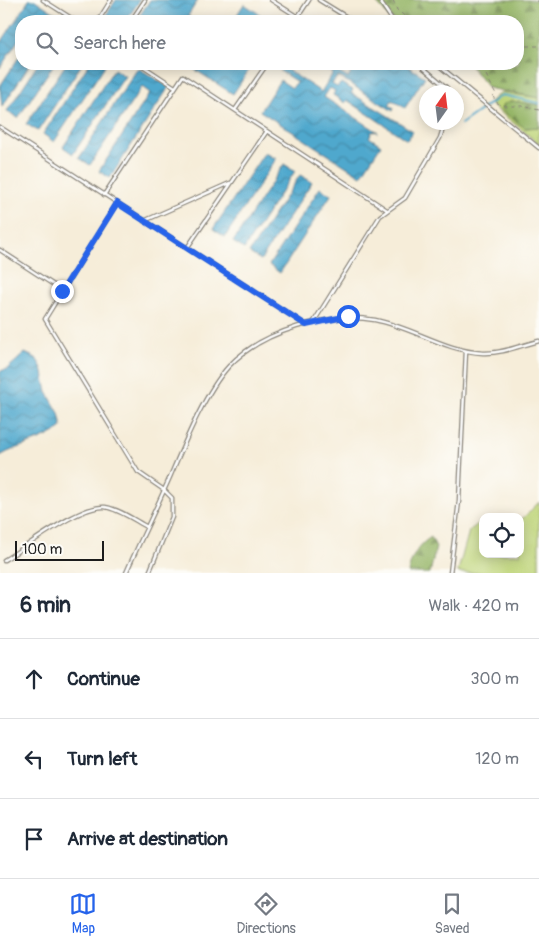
<!DOCTYPE html>
<html lang="en">
<head>
<meta charset="utf-8">
<style>
  :root { --surface:#fff; --page:#f2f2f3; --text:#1f2937; --muted:#747a83; --line:#e0e1e3; --accent:#2563eb }
  body { margin:0; font-family:Pangolin,sans-serif; background:var(--page); color:var(--text) }
  .controls { position:absolute; right:15px; bottom:15px; display:grid; overflow:hidden; border-radius:10px; box-shadow:0 2px 12px #0003 }
  .controls button { width:45px; height:45px; display:grid; place-items:center; padding:0; border:0; border-bottom:1px solid var(--line); background:var(--surface); color:var(--text); font:25px sans-serif }
  .compass { position:absolute; left:419px; top:85px; width:45px; height:45px; border-radius:50%; background:var(--surface); box-shadow:0 2px 12px #0003; rotate:14deg }
  .scale { position:absolute; left:15px; bottom:12px; width:89px; box-sizing:border-box; padding-left:5px; border:2px solid #1c1c1c; border-top:0; font-size:14px; line-height:18px; white-space:nowrap; color:#1c1c1c; -webkit-text-stroke:4px #fdfcf7; paint-order:stroke }
  .stop { position:absolute; width:15px; height:15px; margin:-11px; border:4px solid #2563eb; border-radius:50%; background:#fff }
  .stop.end { background:#2563eb; border-color:#fff; box-shadow:0 1px 5px #0008 }
  .list { margin:0; padding:0; list-style:none }
  h2 { display:flex; justify-content:space-between; align-items:center; height:65px; margin:0; padding:0 20px; font-size:21px }
  h2 small { font-size:16px; font-weight:400; color:var(--muted) }
  .list li { display:grid; grid-template-columns:32px 1fr auto; gap:15px; align-items:center; box-sizing:border-box; height:80px; padding:0 20px; border-top:1px solid var(--line) }
  .list b { display:block; font-size:19px; white-space:nowrap }
  .list em { font-size:16px; font-style:normal; color:var(--muted) }
  .icon { flex:none; width:28px; height:28px; fill:none; stroke:currentColor; stroke-width:2; stroke-linecap:round; stroke-linejoin:round }
  .map { position:relative; flex:none; width:539px; height:573px; overflow:hidden }
  .search { position:absolute; background:var(--surface); box-shadow:0 2px 12px #0003; left:15px; right:15px; top:15px; height:55px; display:flex; align-items:center; gap:12px; box-sizing:border-box; padding:0 18px; border-radius:20px; color:var(--muted); font-size:19px }
  .sheet { height:305px; background:var(--surface) }
  nav { display:flex; justify-content:space-around; align-items:center; box-sizing:border-box; height:70px; border-top:1px solid var(--line); background:var(--surface); font-size:14px; color:var(--muted) }
  nav a { display:grid; justify-items:center; gap:2px }
  nav .on { color:var(--accent) }
  .map>svg:first-child { display:block }
  .green { fill:#bed478; stroke:#6d784a }
  .forest { fill:url(#forest-firs); stroke:#596942 }
  .water { fill:url(#water-waves); stroke:#366274 }
  .lines { fill:none; stroke-linecap:round; stroke-linejoin:round }
  .stream { stroke:#50a8cd; stroke-width:2 }
  .lane-casing { stroke:#89847a; stroke-width:5 }
  .path { stroke:#89847a; stroke-width:1; stroke-dasharray:4 4; stroke-linecap:butt }
  .lane { stroke:#fff; stroke-width:2.5 }
  .route { stroke:#2563eb; stroke-width:6 }
</style>
</head>
<body>
<div class="map">
<svg width="539" height="573" viewBox="0 0 539 573">
  <defs>
    <pattern id="forest-firs" width="22" height="20" patternUnits="userSpaceOnUse" patternTransform="scale(1.25)"><rect width="22" height="20" fill="#96b668"/><path d="M5 1l3.5 6h-7zM16 11l3.5 6h-7z" fill="#7a9355"/></pattern>
    <pattern id="water-waves" width="16" height="10" patternUnits="userSpaceOnUse" patternTransform="scale(1.25)"><rect width="16" height="10" fill="#50a8cd"/><path d="M0 5q4-4 8 0t8 0" fill="none" stroke="#4288a6"/></pattern>
  </defs>
  <rect width="100%" height="100%" fill="#fdfcf7"/>
  <filter id="ink" filterUnits="userSpaceOnUse"><feTurbulence type="fractalNoise" baseFrequency=".02" numOctaves="2"/><feDisplacementMap in="SourceGraphic" scale="10" xChannelSelector="R" yChannelSelector="G"/><feConvolveMatrix kernelMatrix="1 2 1 2 8 2 1 2 1" color-interpolation-filters="sRGB"/></filter>
  <filter id="wash" filterUnits="userSpaceOnUse"><feTurbulence type="fractalNoise" baseFrequency=".0096" numOctaves="4" result="noise"/><feDisplacementMap in="SourceGraphic" scale="20" xChannelSelector="R" yChannelSelector="G"/><feGaussianBlur stdDeviation="1.12" result="paint"/><feColorMatrix in="noise" values="0 0 0 0 0 0 0 0 0 0 0 0 0 0 0 0 0 1.4 0 .05"/><feComposite in="paint" operator="in"/></filter>
  <g filter="url(#wash)">
    <rect width="100%" height="100%" fill="#f6edd9"/>
    <path class="green" d="M 501,92 L 539,98 L 539,105 L 511,101 L 525,128 L 539,127 L 539,144 L 489,103 Z
      M 539,502 L 539,573 L 459,573 L 458,571 L 469,531 L 483,520 L 483,554 L 520,554 L 520,519 L 522,519 Z"/>
    <path class="forest" d="M 374,0 L 539,0 L 539,98 L 488,88 L 469,64 L 518,64 L 518,21 L 397,21 L 390,18 Z
      M 511,101 L 539,105 L 539,127 L 525,128 L 501,110 L 502,105 Z
      M 431,537 L 436,547 L 430,573 L 408,573 C 411,558 417,546 431,537 Z"/>
    <path class="water" d="M 29,0 L 35,0 L 61,17 L 58,21 L 41,21 L 34,17 L 31,21 L 21,21 L 21,36 L 0,68 L 0,44 Z
      M 116,0 L 140,0 L 126,21 L 102,21 Z
      M 150,0 L 198,0 L 188,16 L 195,21 L 136,21 Z
      M 244,4 L 270,21 L 233,21 Z
      M 21,54 L 21,64 L 30,64 L 2,107 L 0,86 Z
      M 38,64 L 54,64 L 18,118 L 7,111 Z
      M 66,64 L 82,64 L 38,131 L 26,124 Z
      M 89,64 L 106,64 L 54,142 L 43,134 Z
      M 186,64 L 253,64 L 233,94 Z
      M 319,64 L 325,64 L 348,78 L 351,73 L 337,64 L 404,64 L 425,77 L 405,108 L 392,100 L 389,105 L 394,108 L 393,111 L 338,76 L 332,84 L 337,87 L 341,83 L 353,90 L 351,93 L 413,131 L 407,140 L 347,100 L 345,103 L 333,95 L 335,91 L 330,88 L 324,97 L 378,132 L 373,131 L 369,137 L 381,145 L 361,176 L 260,111 L 280,80 L 292,88 L 297,82 L 280,71 L 283,67 L 321,92 L 333,73 Z
      M 138,68 L 169,87 L 110,178 L 99,171 L 150,93 L 142,87 L 90,165 L 79,158 Z
      M 114,69 L 125,76 L 73,154 L 63,147 Z
      M 265,152 L 276,159 L 225,237 L 213,229 Z
      M 284,164 L 295,171 L 244,249 L 233,242 Z
      M 300,175 L 312,182 L 261,260 L 249,253 Z
      M 320,188 L 331,195 L 280,273 L 269,265 Z
      M 25,353 L 36,358 L 42,368 L 47,392 L 59,413 L 62,427 C 44,442 20,444 0,456 L 0,371 L 7,369 Z"/>
    <g class="lines">
      <path class="stream" d="M 461,124 L 502,95 L 539,103"/>
    </g>
  </g>
  <g filter="url(#ink)">
    <g class="lines">
      <g class="lane-casing">
        <path id="lane" d="M 43,0 L 76,21
          M 271,0 L 298,17
          M 319,0 L 353,21
          M 379,0 L 393,21
          M 98,21 L 111,0
          M 131,21 L 145,0
          M 295,21 L 309,0
          M 140,64 L 175,87
          M 419,64 L 447,88 L 447,92
          M 437,64 L 539,148
          M 235,110 L 267,64
          M 0,127 L 306,325
          M 104,195 L 183,76 L 387,210
          M 117,203 L 45,319 L 138,472 L 164,490 L 172,498 L 172,517 L 149,573
          M 144,221 L 230,183
          M 187,248 L 267,131
          M 0,250 L 63,291
          M 313,323 L 380,216 L 405,198 L 440,138 L 445,122
          M 4,560 C 27,547 79,505 105,507 C 119,509 134,520 147,527
          M 126,573 C 140,541 156,509 170,477 C 184,444 205,392 229,366 C 262,331 328,312 375,320 C 412,327 445,351 483,353 C 501,354 522,345 539,341
          M 450,573 L 459,501 L 466,351"/>
      </g>
      <path class="path" d="M 393,0 L 397,10 L 411,21
        M 536,0 L 539,2
        M 518,46 L 539,46
        M 486,75 L 496,94 L 493,96 C 498,110 510,105 522,106 C 528,107 534,109 539,110"/>
      <use href="#lane" class="lane"/>
    </g>
  </g>
  <g class="lines" filter="url(#ink)">
    <path class="route" d="M 62,291 L 117,203 L 306,325 L 348,316"/>
  </g>
</svg>
<div class="controls">
<button><svg class="icon" aria-label="locate" viewBox="0 0 24 24"><circle cx="12" cy="12" r="6"/><path d="M12 2v4M12 18v4M2 12h4M18 12h4"/></svg></button>
</div>
<svg class="compass" viewBox="-18 -18 36 36"><path d="M0-13l5 13h-10z" fill="#e53935"/><path d="M0 13l5-13h-10z" fill="#747a83"/></svg>
<div class="scale">100 m</div>
<div class="stop" style="left:348px;top:316px"></div>
<div class="stop end" style="left:62px;top:291px"></div>
<div class="search"><svg class="icon" aria-label="search" viewBox="0 0 24 24"><circle cx="10" cy="10" r="6"/><path d="M15 15l6 6"/></svg>Search here</div>
</div>
<section class="sheet">
<h2>6 min<small>Walk · 420 m</small></h2>
<ul class="list">
<li><svg class="icon" aria-label="ahead" viewBox="0 0 24 24"><path d="M12 20V5M6 11l6-6 6 6"/></svg><div><b>Continue</b></div><em>300 m</em></li>
<li><svg class="icon" aria-label="left" viewBox="0 0 24 24"><path d="M17 20v-9H6M10 6l-5 5 5 5"/></svg><div><b>Turn left</b></div><em>120 m</em></li>
<li><svg class="icon" aria-label="arrive" viewBox="0 0 24 24"><path d="M6 21V4h12l-3 4 3 4H6"/></svg><div><b>Arrive at destination</b></div></li>
</ul>
</section>
<nav>
<a class="on"><svg class="icon" aria-label="map" viewBox="0 0 24 24"><path d="M3 6l6-2 6 2 6-2v14l-6 2-6-2-6 2zM9 4v14M15 6v14"/></svg>Map</a>
<a><svg class="icon" aria-label="directions" viewBox="0 0 24 24"><path d="M12 3l9 9-9 9-9-9zM9 14v-3h6M13 9l2 2-2 2"/></svg>Directions</a>
<a><svg class="icon" aria-label="saved" viewBox="0 0 24 24"><path d="M7 4h10v16l-5-4-5 4z"/></svg>Saved</a>
</nav>
</body>
</html>
